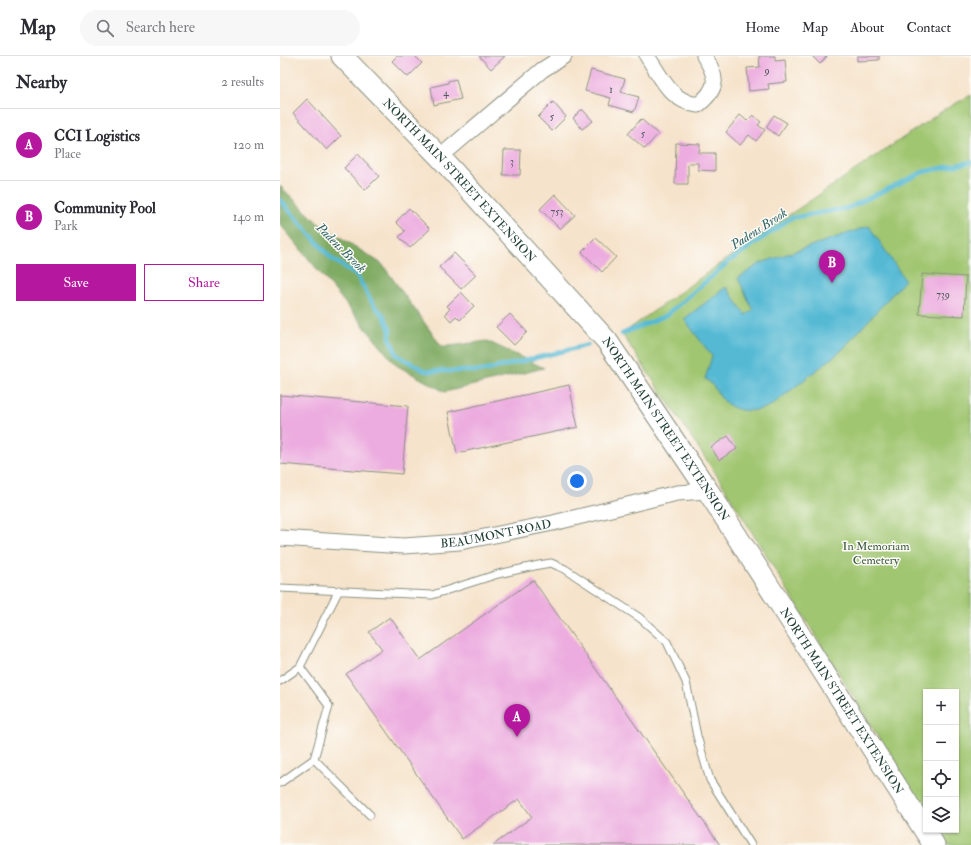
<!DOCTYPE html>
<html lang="en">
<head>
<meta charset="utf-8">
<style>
  :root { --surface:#fff; --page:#f7f7f7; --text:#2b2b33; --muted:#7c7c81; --line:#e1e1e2; --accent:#b5179e }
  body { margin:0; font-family:"IM FELL Double Pica",serif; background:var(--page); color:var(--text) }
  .controls { position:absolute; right:12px; bottom:12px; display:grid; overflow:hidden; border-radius:0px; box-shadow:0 1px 3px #0004 }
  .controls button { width:36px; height:36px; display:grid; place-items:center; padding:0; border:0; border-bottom:1px solid var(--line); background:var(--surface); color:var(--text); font:20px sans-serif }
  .you { position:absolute; left:297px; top:425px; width:14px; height:14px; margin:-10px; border:3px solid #fff; border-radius:50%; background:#1a73e8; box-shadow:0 0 0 6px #1a73e833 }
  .badge { display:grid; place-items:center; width:26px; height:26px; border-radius:50%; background:var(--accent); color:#fff; font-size:13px; font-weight:700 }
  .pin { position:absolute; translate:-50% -33px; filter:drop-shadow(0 1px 2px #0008) }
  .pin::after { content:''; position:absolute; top:21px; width:14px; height:12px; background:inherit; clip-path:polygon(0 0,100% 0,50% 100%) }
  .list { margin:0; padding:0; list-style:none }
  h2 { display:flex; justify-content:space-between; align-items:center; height:52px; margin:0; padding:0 16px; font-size:17px }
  h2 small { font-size:13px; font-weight:400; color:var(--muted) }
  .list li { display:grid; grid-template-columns:26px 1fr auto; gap:12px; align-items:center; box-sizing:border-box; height:72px; padding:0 16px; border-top:1px solid var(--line) }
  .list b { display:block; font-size:15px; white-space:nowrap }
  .list p { margin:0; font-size:13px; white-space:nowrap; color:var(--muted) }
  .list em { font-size:13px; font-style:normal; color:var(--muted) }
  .actions { display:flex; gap:8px; padding:12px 16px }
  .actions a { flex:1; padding:9px 0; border:1px solid var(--accent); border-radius:0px; text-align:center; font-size:14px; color:var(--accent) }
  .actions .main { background:var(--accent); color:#fff }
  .icon { flex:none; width:22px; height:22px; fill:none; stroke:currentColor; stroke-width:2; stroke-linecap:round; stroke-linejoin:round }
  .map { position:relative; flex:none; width:691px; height:789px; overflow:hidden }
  header { display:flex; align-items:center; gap:24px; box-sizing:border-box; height:56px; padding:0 20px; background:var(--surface); border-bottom:1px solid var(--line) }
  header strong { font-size:19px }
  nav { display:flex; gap:22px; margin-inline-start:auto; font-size:14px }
  .search { width:280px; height:36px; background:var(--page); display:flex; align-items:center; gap:10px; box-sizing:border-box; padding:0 14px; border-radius:22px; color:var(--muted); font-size:15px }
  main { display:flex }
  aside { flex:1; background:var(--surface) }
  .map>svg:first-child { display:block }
  .green { fill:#a0c671; stroke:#608252 }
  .forest { fill:#80ab63; stroke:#50744c }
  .water { fill:#55b9d4; stroke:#3a7b84 }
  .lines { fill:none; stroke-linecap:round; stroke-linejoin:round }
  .stream { stroke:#55b9d4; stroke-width:4.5 }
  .building { fill:#ecacdf }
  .lane-casing { stroke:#8a9080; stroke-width:9 }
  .street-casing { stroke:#8a9080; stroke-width:17 }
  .secondary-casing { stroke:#8a9080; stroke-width:23 }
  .lane { stroke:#fff; stroke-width:7 }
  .street { stroke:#fff; stroke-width:15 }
  .secondary { stroke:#fff; stroke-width:21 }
  .labels { text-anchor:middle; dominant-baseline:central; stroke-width:3; stroke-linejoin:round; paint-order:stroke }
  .number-label { font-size:10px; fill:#52595f }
  .street-label { font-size:12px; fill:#1f3d34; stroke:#fdfcf7 }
  .park-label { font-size:12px; fill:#3f5f43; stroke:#fdfcf7 }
  .water-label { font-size:13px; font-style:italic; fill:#2f6264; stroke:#fdfcf7 }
</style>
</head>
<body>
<header>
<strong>Map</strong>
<div class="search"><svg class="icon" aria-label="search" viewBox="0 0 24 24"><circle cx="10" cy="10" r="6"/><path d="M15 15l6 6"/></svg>Search here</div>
<nav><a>Home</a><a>Map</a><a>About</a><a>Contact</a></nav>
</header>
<main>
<aside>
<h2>Nearby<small>2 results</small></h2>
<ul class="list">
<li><span class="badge">A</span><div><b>CCI Logistics</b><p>Place</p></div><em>120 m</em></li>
<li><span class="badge">B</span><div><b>Community Pool</b><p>Park</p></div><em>140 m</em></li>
</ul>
<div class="actions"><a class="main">Save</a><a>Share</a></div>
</aside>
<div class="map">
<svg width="691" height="789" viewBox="0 0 691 789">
  <rect width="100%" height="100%" fill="#fdfcf7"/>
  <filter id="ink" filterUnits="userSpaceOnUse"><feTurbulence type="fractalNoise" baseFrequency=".025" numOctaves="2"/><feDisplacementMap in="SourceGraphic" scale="8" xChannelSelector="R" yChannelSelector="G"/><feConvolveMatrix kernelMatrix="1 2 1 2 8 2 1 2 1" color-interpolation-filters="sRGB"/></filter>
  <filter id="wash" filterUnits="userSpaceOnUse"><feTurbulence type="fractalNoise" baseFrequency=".012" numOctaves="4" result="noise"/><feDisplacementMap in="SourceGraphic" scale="16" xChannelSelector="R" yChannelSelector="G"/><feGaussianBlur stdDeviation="0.9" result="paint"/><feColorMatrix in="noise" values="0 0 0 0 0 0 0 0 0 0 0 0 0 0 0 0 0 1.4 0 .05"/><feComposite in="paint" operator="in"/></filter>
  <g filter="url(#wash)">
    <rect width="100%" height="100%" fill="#f6e3cb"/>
    <path class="green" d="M 691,39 L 691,789 L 664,789 L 655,774 L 676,774 L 676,636 L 646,636 L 646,759 L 438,421 L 342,278 L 484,176 L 664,54 Z"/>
    <path class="forest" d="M 0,130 L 38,167 L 102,208 L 162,291 L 207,285 L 264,312 L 165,336 L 116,309 L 0,168 Z"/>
    <path class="water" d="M 589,170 L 625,224 L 561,295 L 492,349 C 478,356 458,358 445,346 C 437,339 435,328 425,323 L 432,300 L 404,263 L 446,231 L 466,259 L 473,254 L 458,222 L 481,207 Z"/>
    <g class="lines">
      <path class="stream" d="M 0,144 L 51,202 L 77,220 L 93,248 L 104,260 L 110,274 L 110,283 L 117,299 L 145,315 L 203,315 L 308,289
        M 342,278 L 387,259 L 447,207 L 511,162 L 568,152 L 643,116 L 691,106"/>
    </g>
    <g id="blocks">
      <path class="building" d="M 117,0 L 135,0 L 142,7 L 128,21 L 112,5 Z
        M 199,0 L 225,0 L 211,13 Z
        M 479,0 L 495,0 L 495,5 L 505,4 L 507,26 L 488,28 L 489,33 L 469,35 L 467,12 L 480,11 Z
        M 532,0 L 547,0 L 540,8 Z
        M 577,0 L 599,0 L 599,4 L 577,5 Z
        M 311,14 L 345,23 L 341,36 L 359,41 L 354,56 L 329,49 L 331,42 L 305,35 Z
        M 176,23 L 181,43 L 154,49 L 151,31 L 168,27 L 168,25 Z
        M 27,43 L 61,80 L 47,94 L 13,57 Z
        M 273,46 L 286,61 L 272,75 L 258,61 Z
        M 301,54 L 303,54 L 313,65 L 302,73 L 293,62 Z
        M 460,59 L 467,65 L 473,59 L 481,66 L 478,69 L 485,74 L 476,85 L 469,79 L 460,89 L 446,76 Z
        M 494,59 L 507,67 L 498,80 L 486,71 Z
        M 361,63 L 378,78 L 365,93 L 348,78 Z
        M 396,87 L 420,88 L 419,97 L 435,97 L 435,115 L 418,114 L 418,107 L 408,107 L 408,128 L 395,128 Z
        M 224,94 L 241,94 L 240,119 L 223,119 Z
        M 78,98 L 99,120 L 85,134 L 64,112 Z
        M 275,138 L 295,159 L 280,173 L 260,153 Z
        M 129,152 L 150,173 L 130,192 L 119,181 L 125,175 L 116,166 Z
        M 316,182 L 336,201 L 322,216 L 302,196 Z
        M 174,197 L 196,219 L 181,233 L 159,211 Z
        M 642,218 L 686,221 L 684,260 L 639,258 Z
        M 181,236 L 194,250 L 180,264 L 176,260 L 171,265 L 165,258 L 170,253 L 167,250 Z
        M 230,258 L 247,276 L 234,289 L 216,271 Z
        M 289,329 L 298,371 L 177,397 L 168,356 Z
        M 0,339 L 128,350 L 122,418 L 0,408 Z
        M 448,380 L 457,393 L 439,404 L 431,391 Z
        M 253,524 L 440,789 L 213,789 L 252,761 L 239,743 L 182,783 L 66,618 L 102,593 L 89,576 L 110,561 L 140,604 Z"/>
    </g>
  </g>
  <g filter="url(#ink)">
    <use href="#blocks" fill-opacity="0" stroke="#8a9080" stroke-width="1"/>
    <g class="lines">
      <g class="lane-casing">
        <path id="lane" d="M 0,532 L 152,539 L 218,518 L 259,509 L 271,507 L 285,513 L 360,562 L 387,586 L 406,626 L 417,680 L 430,724 L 471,789
          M 20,611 L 59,534
          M 0,625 L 20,611 L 49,650 L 34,703 L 0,727
          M 34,703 L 90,759"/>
      </g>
      <g class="street-casing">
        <g id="street">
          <path d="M 367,0 C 382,22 390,45 418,49 C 439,32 438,21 424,0"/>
          <path d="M 160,101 L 262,14 L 284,0"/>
          <path id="s1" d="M 0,482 L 124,490 L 180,486 L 273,467 L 397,437 L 428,435"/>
        </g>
      </g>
      <g class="secondary-casing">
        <g id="secondary">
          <path id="s2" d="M 62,0 L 160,101 L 327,285 L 428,435 L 654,789"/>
        </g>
      </g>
      <use href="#lane" class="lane"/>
      <use href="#street" class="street"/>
      <use href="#secondary" class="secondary"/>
    </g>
  </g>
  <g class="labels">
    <g class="number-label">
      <text x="487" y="15">9</text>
      <text x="331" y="34">1</text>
      <text x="166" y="37">4</text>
      <text x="272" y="61">5</text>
      <text x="363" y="78">5</text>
      <text x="232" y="106">3</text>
      <text x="277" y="156">753</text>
      <text x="663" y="239">739</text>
    </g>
    <g class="street-label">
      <text stroke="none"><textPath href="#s2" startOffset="171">NORTH MAIN STREET EXTENSION</textPath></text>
      <text stroke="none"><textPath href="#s2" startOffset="495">NORTH MAIN STREET EXTENSION</textPath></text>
      <text stroke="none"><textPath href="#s1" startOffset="217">BEAUMONT ROAD</textPath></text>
      <text stroke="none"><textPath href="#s2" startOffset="819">NORTH MAIN STREET EXTENSION</textPath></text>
    </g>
    <g class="park-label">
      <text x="596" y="490">In Memoriam<tspan x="596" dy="14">Cemetery</tspan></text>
    </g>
    <g class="water-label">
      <text transform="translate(479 173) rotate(-33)">Padens Brook</text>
      <text transform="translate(61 192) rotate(45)">Padens Brook</text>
    </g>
  </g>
</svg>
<div class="controls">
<button>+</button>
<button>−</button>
<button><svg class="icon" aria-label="locate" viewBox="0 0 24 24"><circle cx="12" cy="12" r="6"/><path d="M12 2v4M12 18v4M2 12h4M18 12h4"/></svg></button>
<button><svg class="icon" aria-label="layers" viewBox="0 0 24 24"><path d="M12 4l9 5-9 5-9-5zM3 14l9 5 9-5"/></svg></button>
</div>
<div class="you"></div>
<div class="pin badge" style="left:237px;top:681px">A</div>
<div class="pin badge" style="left:552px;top:227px">B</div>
</div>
</main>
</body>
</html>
